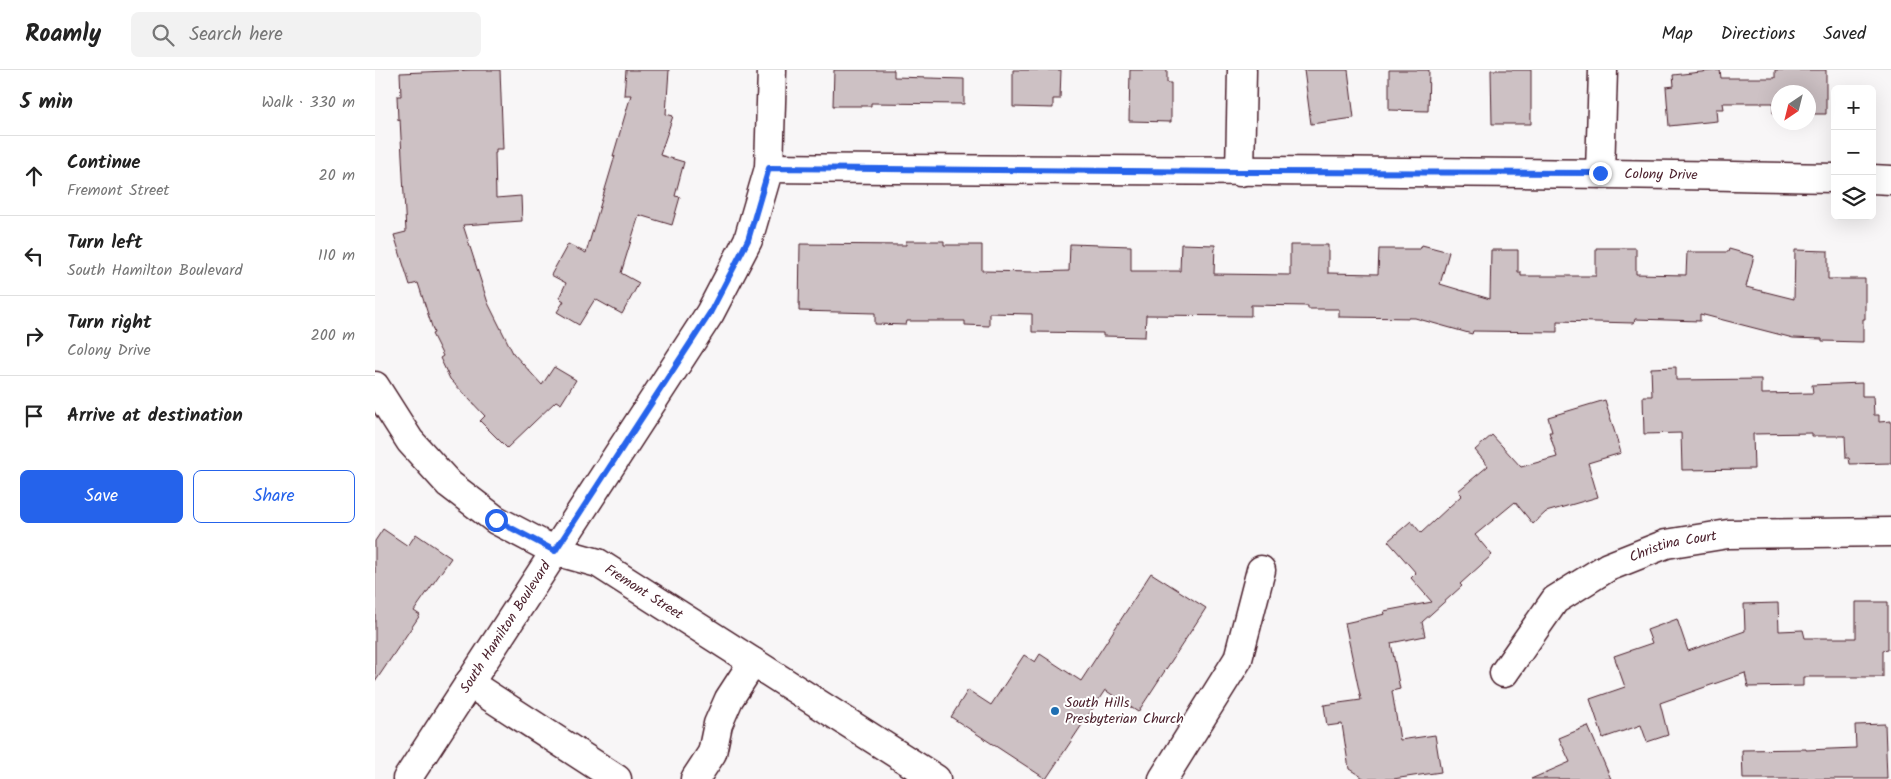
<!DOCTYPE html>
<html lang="en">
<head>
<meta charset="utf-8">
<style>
  :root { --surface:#fff; --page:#f2f2f2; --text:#222; --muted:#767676; --line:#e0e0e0; --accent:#2563eb }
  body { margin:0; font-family:Kalam,sans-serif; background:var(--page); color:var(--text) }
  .controls { position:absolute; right:15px; top:15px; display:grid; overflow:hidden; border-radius:8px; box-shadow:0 5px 20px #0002 }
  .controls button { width:45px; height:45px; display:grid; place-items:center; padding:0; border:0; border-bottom:1px solid var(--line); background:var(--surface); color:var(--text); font:25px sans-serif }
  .compass { position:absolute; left:1396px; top:15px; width:45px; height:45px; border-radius:50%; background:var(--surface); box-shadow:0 5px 20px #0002; rotate:215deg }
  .stop { position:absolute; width:15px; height:15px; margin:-11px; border:4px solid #2563eb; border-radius:50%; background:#fff }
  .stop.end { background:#2563eb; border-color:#fff; box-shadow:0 1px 5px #0008 }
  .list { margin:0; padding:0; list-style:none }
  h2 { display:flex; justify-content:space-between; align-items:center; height:65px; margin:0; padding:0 20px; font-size:21px }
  h2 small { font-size:16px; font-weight:400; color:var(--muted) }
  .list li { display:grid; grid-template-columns:32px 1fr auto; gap:15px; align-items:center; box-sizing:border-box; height:80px; padding:0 20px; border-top:1px solid var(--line) }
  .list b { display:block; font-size:19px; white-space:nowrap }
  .list p { margin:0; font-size:16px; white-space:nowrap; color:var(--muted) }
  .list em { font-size:16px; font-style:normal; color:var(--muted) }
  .actions { display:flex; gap:10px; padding:15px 20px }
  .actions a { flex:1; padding:11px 0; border:1px solid var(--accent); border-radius:8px; text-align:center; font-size:18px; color:var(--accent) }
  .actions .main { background:var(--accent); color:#fff }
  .icon { flex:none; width:28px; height:28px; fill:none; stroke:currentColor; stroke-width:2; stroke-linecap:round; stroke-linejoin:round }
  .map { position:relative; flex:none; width:1516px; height:709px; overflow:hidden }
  header { display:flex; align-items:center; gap:30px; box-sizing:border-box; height:70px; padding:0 25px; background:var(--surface); border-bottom:1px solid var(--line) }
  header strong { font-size:24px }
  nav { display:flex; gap:28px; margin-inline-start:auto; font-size:18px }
  .search { width:350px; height:45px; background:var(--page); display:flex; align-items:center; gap:12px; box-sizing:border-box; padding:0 18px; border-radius:8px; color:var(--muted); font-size:19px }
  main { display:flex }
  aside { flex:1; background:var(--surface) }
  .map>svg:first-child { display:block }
  .building { fill:#cdc1c4; stroke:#4a1f2b }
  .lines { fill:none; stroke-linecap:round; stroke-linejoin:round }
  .minor-casing { stroke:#4a1f2b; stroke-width:31 }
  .minor { stroke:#fff; stroke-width:28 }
  .route { stroke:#2563eb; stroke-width:6 }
  .poi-dot { fill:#1f6fb2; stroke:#fff; stroke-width:2 }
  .labels { text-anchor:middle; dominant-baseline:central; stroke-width:4; stroke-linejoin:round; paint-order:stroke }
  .street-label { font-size:14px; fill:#4a1f2b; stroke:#fff }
  .poi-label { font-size:14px; fill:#4a1f2b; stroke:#fff; text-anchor:start }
</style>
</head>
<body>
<header>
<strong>Roamly</strong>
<div class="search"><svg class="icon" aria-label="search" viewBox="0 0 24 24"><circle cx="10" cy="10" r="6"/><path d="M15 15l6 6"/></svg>Search here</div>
<nav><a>Map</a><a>Directions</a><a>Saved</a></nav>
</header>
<main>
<aside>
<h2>5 min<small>Walk · 330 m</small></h2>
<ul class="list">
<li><svg class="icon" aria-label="ahead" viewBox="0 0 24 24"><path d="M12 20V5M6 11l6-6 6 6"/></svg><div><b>Continue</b><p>Fremont Street</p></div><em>20 m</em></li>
<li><svg class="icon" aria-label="left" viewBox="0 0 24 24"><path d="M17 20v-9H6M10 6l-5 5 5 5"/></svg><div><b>Turn left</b><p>South Hamilton Boulevard</p></div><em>110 m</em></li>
<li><svg class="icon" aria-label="right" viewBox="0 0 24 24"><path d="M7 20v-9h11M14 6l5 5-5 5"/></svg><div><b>Turn right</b><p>Colony Drive</p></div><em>200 m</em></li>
<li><svg class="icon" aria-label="arrive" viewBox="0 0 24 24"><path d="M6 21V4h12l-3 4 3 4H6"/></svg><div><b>Arrive at destination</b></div></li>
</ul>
<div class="actions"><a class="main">Save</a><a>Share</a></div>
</aside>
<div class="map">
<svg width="1516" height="709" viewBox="0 0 1516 709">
  <rect width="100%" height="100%" fill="#f8f6f7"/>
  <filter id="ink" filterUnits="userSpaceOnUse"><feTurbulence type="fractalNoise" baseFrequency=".02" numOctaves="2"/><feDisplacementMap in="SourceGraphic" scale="10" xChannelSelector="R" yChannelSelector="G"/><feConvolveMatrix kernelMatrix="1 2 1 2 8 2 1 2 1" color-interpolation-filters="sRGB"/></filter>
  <g filter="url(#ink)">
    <path class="building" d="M 96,0 L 125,0 L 128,79 L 121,79 L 121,83 L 120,83 L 121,128 L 146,126 L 147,151 L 88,155 L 113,233 L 138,283 L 167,315 L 179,297 L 201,310 L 186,334 L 181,331 L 132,378 L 105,351 L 110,346 L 75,309 L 65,288 L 68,286 L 57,264 L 59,263 L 43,213 L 35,215 L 19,165 L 31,162 L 25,49 L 23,50 L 22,26 L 26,26 L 25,3 Z
      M 251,0 L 294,0 L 291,44 L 298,46 L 285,85 L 309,92 L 300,126 L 305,127 L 297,155 L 264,145 L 246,203 L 264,213 L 247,244 L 220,229 L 204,255 L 182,242 L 189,231 L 184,228 L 191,213 L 176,205 L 193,174 L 211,183 L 240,86 L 238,86 L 256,25 L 249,25 Z
      M 459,0 L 519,0 L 519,7 L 589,9 L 589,34 L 496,33 L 496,36 L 458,36 Z
      M 638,0 L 686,0 L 685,29 L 678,29 L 678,38 L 638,37 Z
      M 755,0 L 792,0 L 792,13 L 796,13 L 796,52 L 754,51 Z
      M 929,0 L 973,0 L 979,48 L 936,54 Z
      M 1014,0 L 1054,0 L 1053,41 L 1014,40 Z
      M 1116,0 L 1156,0 L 1156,54 L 1117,54 Z
      M 1345,0 L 1346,8 L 1400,8 L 1400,0 L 1451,0 L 1451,44 L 1434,44 L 1434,22 L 1404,22 L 1404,44 L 1398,43 L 1398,33 L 1348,33 L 1349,39 L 1341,39 L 1342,51 L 1294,56 L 1291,17 L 1299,16 L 1298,5 Z
      M 531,171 L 569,171 L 569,175 L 607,175 L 607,201 L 658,202 L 694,201 L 695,174 L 756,176 L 756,201 L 805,201 L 806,174 L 840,175 L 839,204 L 915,205 L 915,175 L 953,175 L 953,203 L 1003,204 L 1004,179 L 1045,179 L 1047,175 L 1074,182 L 1065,214 L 1115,229 L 1116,180 L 1143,180 L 1143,202 L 1146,202 L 1146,206 L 1221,206 L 1221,178 L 1261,178 L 1261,204 L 1311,205 L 1312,182 L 1353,182 L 1354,179 L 1379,186 L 1371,217 L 1419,229 L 1420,180 L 1453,181 L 1453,209 L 1490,209 L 1490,249 L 1488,249 L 1488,272 L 1447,271 L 1447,269 L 1418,268 L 1325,244 L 1325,251 L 1260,249 L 1259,253 L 1182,251 L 1182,262 L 1098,261 L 1097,264 L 1040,248 L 964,247 L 964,239 L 933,239 L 933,236 L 876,235 L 876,246 L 771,245 L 770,267 L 728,266 L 728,263 L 657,262 L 657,244 L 614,243 L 614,256 L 590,255 L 590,251 L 532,251 L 531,255 L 500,254 L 500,243 L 424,241 L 425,174 L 531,175 Z
      M 1301,297 L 1301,310 L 1386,309 L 1386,324 L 1438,323 L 1437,315 L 1487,313 L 1487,326 L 1498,326 L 1499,345 L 1504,345 L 1504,352 L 1516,351 L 1516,393 L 1475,394 L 1474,388 L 1471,388 L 1470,366 L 1437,366 L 1437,363 L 1378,364 L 1379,399 L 1307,400 L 1306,363 L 1269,364 L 1268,326 L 1277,326 L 1276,298 Z
      M 1230,330 L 1246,383 L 1213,393 L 1223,427 L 1171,442 L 1158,454 L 1140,432 L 1100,465 L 1117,485 L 1085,514 L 1087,516 L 1047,552 L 1050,566 L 1016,573 L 1025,619 L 1017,621 L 1025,670 L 1060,665 L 1066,702 L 1018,709 L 990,709 L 974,699 L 967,654 L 952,656 L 949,635 L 986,630 L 970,553 L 1010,544 L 1009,541 L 1057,532 L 1036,508 L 1041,503 L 1013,471 L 1036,451 L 1046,463 L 1087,425 L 1083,421 L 1113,396 L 1100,380 L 1117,365 L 1146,397 L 1182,387 L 1174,362 L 1177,362 L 1173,347 Z
      M 8,459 L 33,476 L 41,464 L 76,488 L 39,541 L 45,545 L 0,612 L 0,471 Z
      M 776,503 L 831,538 L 763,642 L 730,620 L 671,709 L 576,647 L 593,620 L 616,635 L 649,585 L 660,592 L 665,584 L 706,611 Z
      M 1481,532 L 1513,532 L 1513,579 L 1508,580 L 1508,607 L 1428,607 L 1428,616 L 1373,617 L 1370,603 L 1285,633 L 1293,665 L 1272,672 L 1266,655 L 1228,668 L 1215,629 L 1250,617 L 1239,586 L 1277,573 L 1272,560 L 1302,549 L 1313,581 L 1370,561 L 1369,534 L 1403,533 L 1404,561 L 1428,560 L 1430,568 L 1481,568 Z
      M 1510,654 L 1512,709 L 1368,709 L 1367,680 L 1431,679 L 1431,680 L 1481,678 L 1480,655 Z
      M 1213,656 L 1236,709 L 1156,709 L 1195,692 L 1184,668 Z"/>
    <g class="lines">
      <g class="minor-casing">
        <g id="minor">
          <path id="s1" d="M 394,98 C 749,101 1105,100 1460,108"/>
          <path d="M 865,102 L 867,0"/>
          <path d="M 1225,103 L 1228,0"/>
          <path d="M 1497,109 L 1516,110"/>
          <path id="s2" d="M 0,316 L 35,371 L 74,414 L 121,450 L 180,481 L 223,493 L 561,709"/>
          <path id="s3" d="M 1129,603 L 1180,530 L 1233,497 L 1291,474 L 1353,464 L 1516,462"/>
          <path d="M 94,613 L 242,709"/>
          <path id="s4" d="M 32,709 L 335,243 L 373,170 L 394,98 L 397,0"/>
          <path d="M 320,709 L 337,683 L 343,654 L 354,629 L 378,592"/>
          <path d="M 788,709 L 863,589 L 886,500"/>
        </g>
      </g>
      <use href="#minor" class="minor"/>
    </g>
  </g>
  <g class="lines" filter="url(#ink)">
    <path class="route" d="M 121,450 L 180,481 L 335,243 L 373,170 L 394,98 L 865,102 L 1225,103"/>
  </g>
  <circle class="poi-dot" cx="680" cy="641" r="5"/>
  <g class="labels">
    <g class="street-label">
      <text stroke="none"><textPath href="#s1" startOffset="892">Colony Drive</textPath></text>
      <text stroke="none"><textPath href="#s3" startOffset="220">Christina Court</textPath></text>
      <text stroke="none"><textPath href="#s2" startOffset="348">Fremont Street</textPath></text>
      <text stroke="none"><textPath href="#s4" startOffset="181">South Hamilton Boulevard</textPath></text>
    </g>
    <g class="poi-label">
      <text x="690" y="633">South Hills<tspan x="690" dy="16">Presbyterian Church</tspan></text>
    </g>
  </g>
</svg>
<div class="controls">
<button>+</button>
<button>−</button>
<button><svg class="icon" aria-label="layers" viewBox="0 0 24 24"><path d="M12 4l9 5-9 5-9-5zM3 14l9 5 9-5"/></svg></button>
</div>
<svg class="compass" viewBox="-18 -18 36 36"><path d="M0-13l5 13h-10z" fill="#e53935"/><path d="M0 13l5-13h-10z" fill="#767676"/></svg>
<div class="stop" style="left:121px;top:450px"></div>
<div class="stop end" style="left:1225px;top:103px"></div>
</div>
</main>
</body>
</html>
